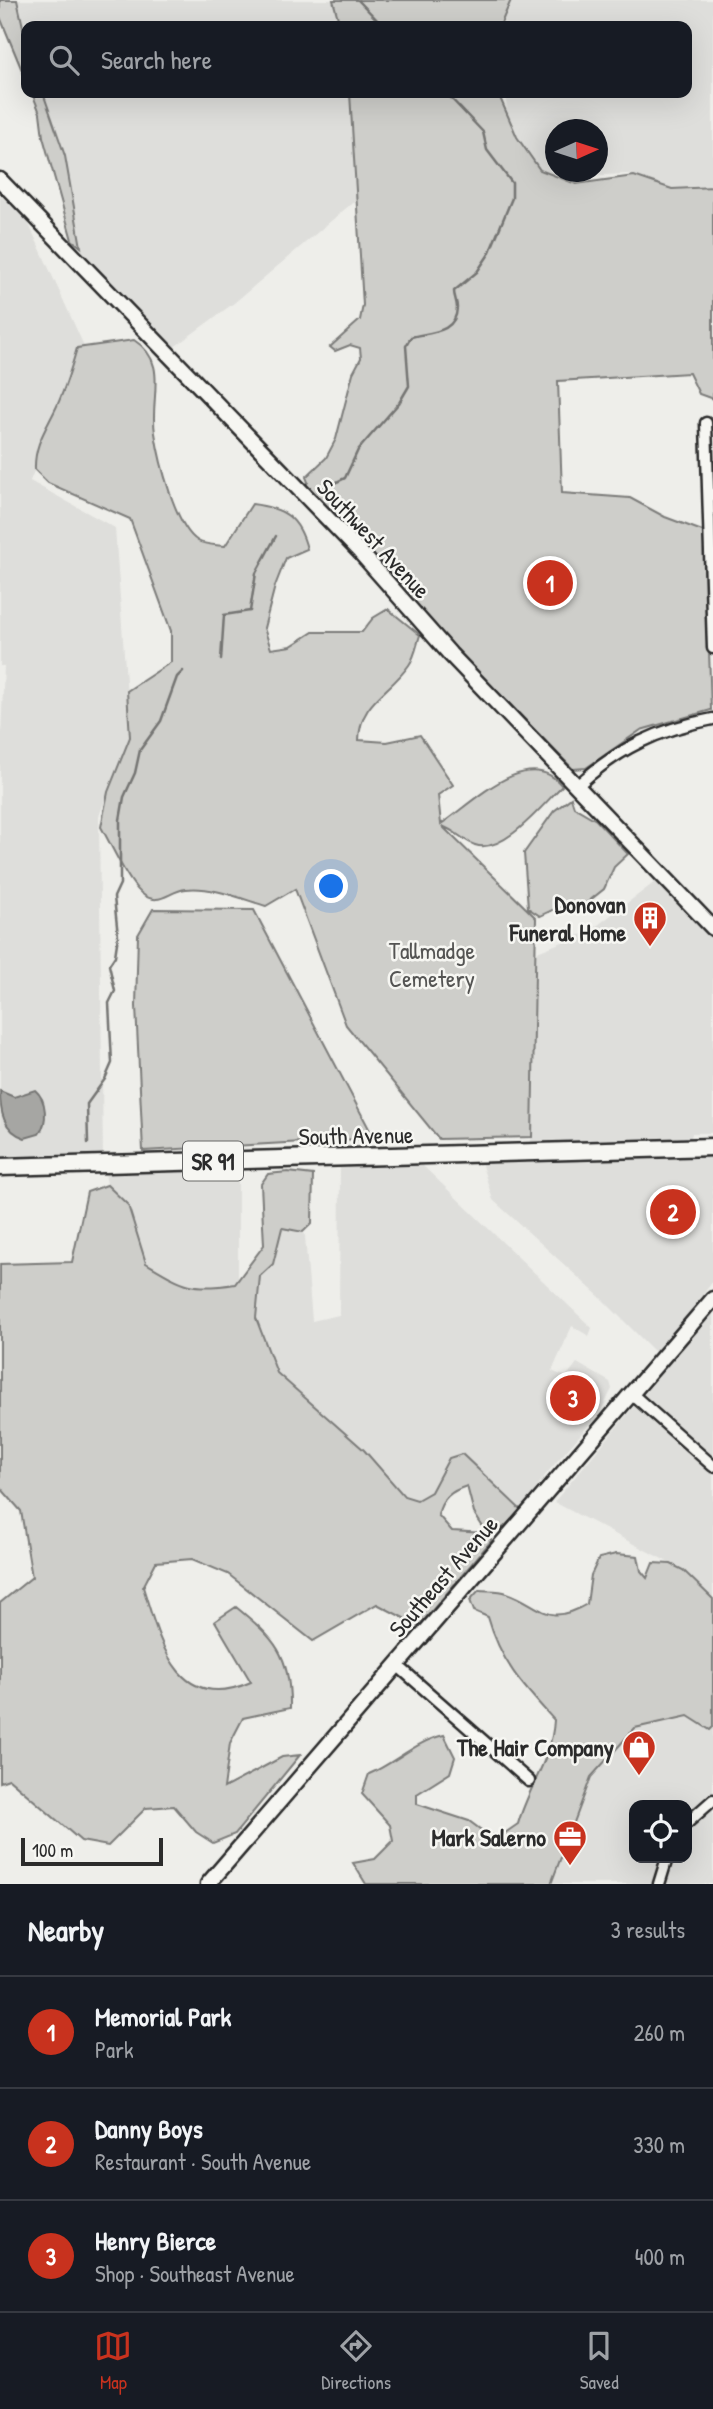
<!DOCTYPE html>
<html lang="en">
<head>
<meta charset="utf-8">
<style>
  :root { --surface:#171b24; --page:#242831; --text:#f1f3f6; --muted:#9ea1a6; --line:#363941; --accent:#c8321e }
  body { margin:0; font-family:"Patrick Hand",sans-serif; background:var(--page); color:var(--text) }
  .controls { position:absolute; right:21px; bottom:21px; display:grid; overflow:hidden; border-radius:14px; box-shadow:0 7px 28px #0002 }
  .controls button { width:63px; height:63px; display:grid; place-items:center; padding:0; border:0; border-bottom:2px solid var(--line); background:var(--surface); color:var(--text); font:35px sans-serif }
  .compass { position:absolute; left:545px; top:119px; width:63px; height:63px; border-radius:50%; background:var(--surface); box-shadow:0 7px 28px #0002; rotate:87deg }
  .scale { position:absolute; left:21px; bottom:18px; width:142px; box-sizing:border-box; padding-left:7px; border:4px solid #2b2b2b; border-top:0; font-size:19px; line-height:24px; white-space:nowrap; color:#2b2b2b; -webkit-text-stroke:5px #f6f6f2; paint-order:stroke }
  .you { position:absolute; left:332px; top:887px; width:24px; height:24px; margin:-18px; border:5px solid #fff; border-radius:50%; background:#1a73e8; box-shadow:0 0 0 10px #1a73e833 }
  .badge { display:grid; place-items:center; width:46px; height:46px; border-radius:50%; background:var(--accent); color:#fff; font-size:23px; font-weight:700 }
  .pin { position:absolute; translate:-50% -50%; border:4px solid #fff; box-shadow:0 2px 7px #0006 }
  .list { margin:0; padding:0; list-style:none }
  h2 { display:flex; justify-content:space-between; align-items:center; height:91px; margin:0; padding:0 28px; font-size:30px }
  h2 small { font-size:23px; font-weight:400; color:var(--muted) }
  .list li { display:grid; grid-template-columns:46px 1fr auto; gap:21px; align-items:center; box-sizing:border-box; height:112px; padding:0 28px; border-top:2px solid var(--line) }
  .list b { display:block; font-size:26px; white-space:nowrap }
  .list p { margin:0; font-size:23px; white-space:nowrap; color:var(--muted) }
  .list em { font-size:23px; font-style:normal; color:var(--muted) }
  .icon { flex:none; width:38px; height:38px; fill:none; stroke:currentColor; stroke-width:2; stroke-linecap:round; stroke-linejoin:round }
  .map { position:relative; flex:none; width:713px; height:1884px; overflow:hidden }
  .search { position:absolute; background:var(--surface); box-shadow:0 7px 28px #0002; left:21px; right:21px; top:21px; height:77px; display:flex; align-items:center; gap:18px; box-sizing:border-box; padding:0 24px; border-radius:14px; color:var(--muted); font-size:26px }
  .sheet { height:427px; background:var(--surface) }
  nav { display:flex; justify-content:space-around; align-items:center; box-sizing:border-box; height:98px; border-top:2px solid var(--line); background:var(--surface); font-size:19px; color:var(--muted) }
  nav a { display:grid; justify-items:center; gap:4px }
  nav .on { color:var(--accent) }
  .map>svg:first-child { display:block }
  .built { fill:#dededb; fill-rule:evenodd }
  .green { fill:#cececa; stroke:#7c7c7a; stroke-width:2 }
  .water { fill:#a6a6a3; stroke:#757573; stroke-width:2 }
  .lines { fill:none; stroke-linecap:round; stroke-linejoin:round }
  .stream { stroke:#757573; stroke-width:2.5 }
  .street-casing { stroke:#2b2b2b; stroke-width:15 }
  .secondary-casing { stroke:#2b2b2b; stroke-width:19 }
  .primary-casing { stroke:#2b2b2b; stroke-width:21 }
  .street { stroke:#f6f6f2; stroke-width:10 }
  .secondary { stroke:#f6f6f2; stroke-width:14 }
  .primary { stroke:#f6f6f2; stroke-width:16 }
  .labels { text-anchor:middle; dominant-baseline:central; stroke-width:5; stroke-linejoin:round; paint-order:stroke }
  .shield { fill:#f6f6f2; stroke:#686867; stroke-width:2 }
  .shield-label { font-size:23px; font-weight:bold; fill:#2b2b2b }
  .street-label { font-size:24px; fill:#2b2b2b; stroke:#f6f6f2 }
  .poi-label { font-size:24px; font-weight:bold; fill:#2b2b2b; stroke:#f6f6f2; text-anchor:end }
  .park-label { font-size:24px; fill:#545453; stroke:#f6f6f2 }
</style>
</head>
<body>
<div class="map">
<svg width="713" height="1884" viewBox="0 0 713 1884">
  <rect width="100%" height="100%" fill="#eeeeea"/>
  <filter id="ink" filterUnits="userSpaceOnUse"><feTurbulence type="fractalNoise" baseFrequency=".0143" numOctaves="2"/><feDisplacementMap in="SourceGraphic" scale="14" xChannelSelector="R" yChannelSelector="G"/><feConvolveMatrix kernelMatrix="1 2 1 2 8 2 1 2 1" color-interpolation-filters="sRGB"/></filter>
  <g filter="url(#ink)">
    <path class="built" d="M 17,0 L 333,0 L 340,26 L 26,26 L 26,40 Z
      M 505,0 L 713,0 L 713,187 L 672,189 L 630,174 L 553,177 L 532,170 L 507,123 L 506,93 L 687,93 L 687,26 L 503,26 ZM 556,130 L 598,130 L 598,172 L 556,172 Z
      M 43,93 L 350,93 L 357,199 L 234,303 L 166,353 L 85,268 L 65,157 Z
      M 0,195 L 28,222 L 84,346 L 30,481 L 115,528 L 130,737 L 99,816 L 103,1160 L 0,1162 L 0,757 L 4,666 L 0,666 Z
      M 659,879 L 713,934 L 713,1133 L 692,1133 L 690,1142 L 531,1149 L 535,953 L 590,931 Z
      M 713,1153 L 713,1281 L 658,1355 L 602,1299 L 493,1200 L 480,1159 Z
      M 238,1162 L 238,1281 L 236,1284 L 209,1288 L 183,1285 L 146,1262 L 128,1205 L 107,1185 L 104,1167 Z
      M 420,1163 L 592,1328 L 589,1336 L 572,1326 L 552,1371 L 566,1377 L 577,1363 L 610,1382 L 612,1389 L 601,1411 L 547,1473 L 521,1510 L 462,1454 L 449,1458 L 431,1492 L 417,1500 L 404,1496 L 364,1450 L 277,1373 L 256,1318 L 260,1276 L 274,1264 L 282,1228 L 303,1232 L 305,1236 L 312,1321 L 339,1315 L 340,1165 Z
      M 713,1312 L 713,1599 L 683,1570 L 554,1502 Z
      M 713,1694 L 713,1884 L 551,1884 L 571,1814 L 591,1777 L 635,1728 ZM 634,1805 L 687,1805 L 687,1858 L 634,1858 Z"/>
    <path class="green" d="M 0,0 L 17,0 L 26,40 L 26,80 L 0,17 Z
      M 333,0 L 511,0 L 500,26 L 340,26 Z
      M 32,93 L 43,93 L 65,156 L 81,247 L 72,240 L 43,137 L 40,113 Z
      M 350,93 L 498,93 L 517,137 L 540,170 L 576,184 L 634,176 L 672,189 L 713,187 L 713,399 L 699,394 L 689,373 L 558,381 L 562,493 L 630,498 L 665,517 L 705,532 L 711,710 L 641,730 L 586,768 L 573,769 L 440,633 L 304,487 L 308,482 L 306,477 L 326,458 L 336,439 L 353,373 L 361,358 L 360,348 L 350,345 L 335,351 L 330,347 L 360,320 L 363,305 Z
      M 134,340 C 170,363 149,398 155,433 C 159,459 175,527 198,541 C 205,545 217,545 225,546 L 252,504 C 284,508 299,517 307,549 L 286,558 L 275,586 L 264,628 L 271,649 L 291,646 L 313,632 L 362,632 L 373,618 L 388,609 L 420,635 C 417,644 415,657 409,665 C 389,694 360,701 359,740 L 387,742 L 420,735 L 453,785 L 438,795 L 441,824 C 470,805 529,743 562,786 C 544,803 504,855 475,845 C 464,841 454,830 442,826 L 536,918 L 532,1137 L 439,1139 L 346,1025 L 295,889 L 266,906 C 242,899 212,886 186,889 C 168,891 159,908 141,893 C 127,881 111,844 101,827 L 108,792 L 130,737 L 127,691 L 171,662 L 171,631 L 130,519 L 48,483 L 35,470 C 34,447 44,432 54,412 C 64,393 71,369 77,348 Z
      M 571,798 L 574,807 L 596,820 L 628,854 L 614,867 L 604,889 L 584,905 L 559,907 L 540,916 L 528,908 L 524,853 L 554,811 Z
      M 153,909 L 254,910 L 374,1138 L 143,1151 L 136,1006 L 138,935 Z
      M 288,1172 L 313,1175 L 312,1223 L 303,1232 L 282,1228 L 273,1264 L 260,1276 L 256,1318 L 277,1373 L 364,1450 L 404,1496 L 417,1500 L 431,1492 L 449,1458 L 462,1454 L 521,1510 L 503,1528 L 483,1527 L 474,1513 L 467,1486 C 451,1491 442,1498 438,1515 L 452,1531 L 485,1533 L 492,1540 L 419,1626 L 377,1604 L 313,1641 L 228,1574 L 192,1559 L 156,1562 L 143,1587 C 160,1641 176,1715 251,1682 L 215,1621 L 236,1607 C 275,1639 291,1655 290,1708 L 243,1718 L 230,1743 L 224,1788 L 282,1757 L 300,1755 L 235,1834 L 213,1843 L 196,1832 L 174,1806 L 146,1808 L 108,1846 L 81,1841 L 9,1779 L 0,1782 L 0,1603 L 32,1577 L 21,1511 L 0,1487 L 0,1264 L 72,1262 L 87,1192 L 107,1185 L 128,1205 L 146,1263 C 183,1285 191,1291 235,1284 L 264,1245 L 261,1184 L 268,1174 Z
      M 616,1554 L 638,1556 L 641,1571 L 647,1578 L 653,1563 L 671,1564 L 683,1570 L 713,1599 L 713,1727 L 710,1730 L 688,1716 L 635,1728 L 591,1777 L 551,1884 L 366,1884 L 353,1863 L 375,1859 L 393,1841 L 390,1825 L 362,1794 L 369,1774 C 395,1763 416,1741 444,1735 L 455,1757 L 450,1773 L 417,1794 L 417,1804 L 469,1821 L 488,1835 L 502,1835 L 518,1824 C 528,1787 552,1759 554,1720 C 523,1686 501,1663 488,1617 L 474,1611 L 470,1600 L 479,1590 C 488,1591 499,1590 507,1593 C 542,1605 546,1628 587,1604 L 591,1575 L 599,1558 Z"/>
    <path class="water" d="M 35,1090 C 47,1100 48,1122 39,1134 L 25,1138 C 3,1131 0,1111 0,1091 L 14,1097 Z"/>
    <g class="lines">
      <path class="stream" d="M 358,0 L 383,26
        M 318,491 L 345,478 L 358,450 L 399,403 L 409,386 L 406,346 L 411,337 C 429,332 456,334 457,308 C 457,301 454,297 454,291 L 477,272 L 489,254 L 512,198 L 512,183 L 487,150 L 483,132 L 446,93
        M 221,660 L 224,615 L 250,611 L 256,573 L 276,536
        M 88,1143 L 87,1104 L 105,1079 L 112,1063 L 109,1003 L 115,991 L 109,965 L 115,956 L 118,936 L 114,897 L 120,884 L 120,820 L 124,797 L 135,773 L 140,750 L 161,721 L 177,677 L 183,671"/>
      <g class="street-casing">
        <path id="street" d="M 706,423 L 713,648
          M 577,786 C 618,748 659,729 713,719
          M 632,1394 L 713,1466
          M 397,1665 L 529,1781
          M 687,1823 L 713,1800
          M 659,1884 L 667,1858"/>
      </g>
      <g class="secondary-casing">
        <path id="secondary" d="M 0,180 L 360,552 L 450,654 L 713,928
          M 208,1884 L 713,1299"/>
      </g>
      <g class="primary-casing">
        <path id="primary" d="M 0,1167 L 713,1147"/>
      </g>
      <use href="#street" class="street"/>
      <use href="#secondary" class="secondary"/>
      <use href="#primary" class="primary"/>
    </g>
  </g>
  <defs>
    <g id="building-pin" transform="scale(1.75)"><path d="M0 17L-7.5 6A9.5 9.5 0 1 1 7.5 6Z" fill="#c8321e" stroke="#f6f6f2"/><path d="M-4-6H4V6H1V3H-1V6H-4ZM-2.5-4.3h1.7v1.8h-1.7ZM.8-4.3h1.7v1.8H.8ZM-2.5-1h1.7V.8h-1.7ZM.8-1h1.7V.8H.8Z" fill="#fff"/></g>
    <g id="shop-pin" transform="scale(1.75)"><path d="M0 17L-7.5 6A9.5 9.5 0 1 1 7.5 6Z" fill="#c8321e" stroke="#f6f6f2"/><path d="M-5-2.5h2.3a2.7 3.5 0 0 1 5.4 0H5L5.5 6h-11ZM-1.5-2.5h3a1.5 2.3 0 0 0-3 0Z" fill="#fff"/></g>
    <g id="office-pin" transform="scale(1.75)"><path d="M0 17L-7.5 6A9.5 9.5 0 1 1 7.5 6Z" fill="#c8321e" stroke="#f6f6f2"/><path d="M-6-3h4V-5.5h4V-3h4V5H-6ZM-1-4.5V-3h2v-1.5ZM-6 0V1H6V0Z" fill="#fff"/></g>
  </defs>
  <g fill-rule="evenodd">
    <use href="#building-pin" x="650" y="918"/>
    <use href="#shop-pin" x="639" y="1747"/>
    <use href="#office-pin" x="570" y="1837"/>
  </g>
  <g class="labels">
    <rect class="shield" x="183" y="1141.5" width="60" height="39" rx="5"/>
    <g class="shield-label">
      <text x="213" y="1161">SR 91</text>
    </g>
    <g class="street-label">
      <text transform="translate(374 538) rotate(47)">Southwest Avenue</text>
      <text transform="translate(356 1135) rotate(-1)">South Avenue</text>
      <text transform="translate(443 1576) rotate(-49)">Southeast Avenue</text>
    </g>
    <g class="poi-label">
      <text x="626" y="904">Donovan<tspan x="626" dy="28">Funeral Home</tspan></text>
      <text x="614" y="1747">The Hair Company</text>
      <text x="546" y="1837">Mark Salerno</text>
    </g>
    <g class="park-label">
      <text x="432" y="950">Tallmadge<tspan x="432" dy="28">Cemetery</tspan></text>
    </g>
  </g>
</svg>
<div class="controls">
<button><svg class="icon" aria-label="locate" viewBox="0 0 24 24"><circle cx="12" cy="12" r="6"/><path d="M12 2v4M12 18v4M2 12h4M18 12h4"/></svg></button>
</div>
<svg class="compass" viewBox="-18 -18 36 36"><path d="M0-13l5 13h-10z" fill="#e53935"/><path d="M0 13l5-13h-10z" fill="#9ea1a6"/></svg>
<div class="scale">100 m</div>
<div class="you"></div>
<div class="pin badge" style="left:550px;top:583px">1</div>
<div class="pin badge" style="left:673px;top:1212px">2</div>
<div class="pin badge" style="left:573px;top:1398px">3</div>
<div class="search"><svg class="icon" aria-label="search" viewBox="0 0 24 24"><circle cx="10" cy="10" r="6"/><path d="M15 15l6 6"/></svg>Search here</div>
</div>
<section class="sheet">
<h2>Nearby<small>3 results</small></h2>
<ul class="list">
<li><span class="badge">1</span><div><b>Memorial Park</b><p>Park</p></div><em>260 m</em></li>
<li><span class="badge">2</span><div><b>Danny Boys</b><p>Restaurant · South Avenue</p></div><em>330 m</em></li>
<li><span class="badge">3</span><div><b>Henry Bierce</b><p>Shop · Southeast Avenue</p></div><em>400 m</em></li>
</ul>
</section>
<nav>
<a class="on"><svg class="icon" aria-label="map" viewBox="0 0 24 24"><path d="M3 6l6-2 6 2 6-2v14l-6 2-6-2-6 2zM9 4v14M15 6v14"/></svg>Map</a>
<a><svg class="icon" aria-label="directions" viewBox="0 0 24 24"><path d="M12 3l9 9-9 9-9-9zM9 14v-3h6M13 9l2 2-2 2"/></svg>Directions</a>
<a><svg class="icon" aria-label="saved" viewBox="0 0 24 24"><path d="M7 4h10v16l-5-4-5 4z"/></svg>Saved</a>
</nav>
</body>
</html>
